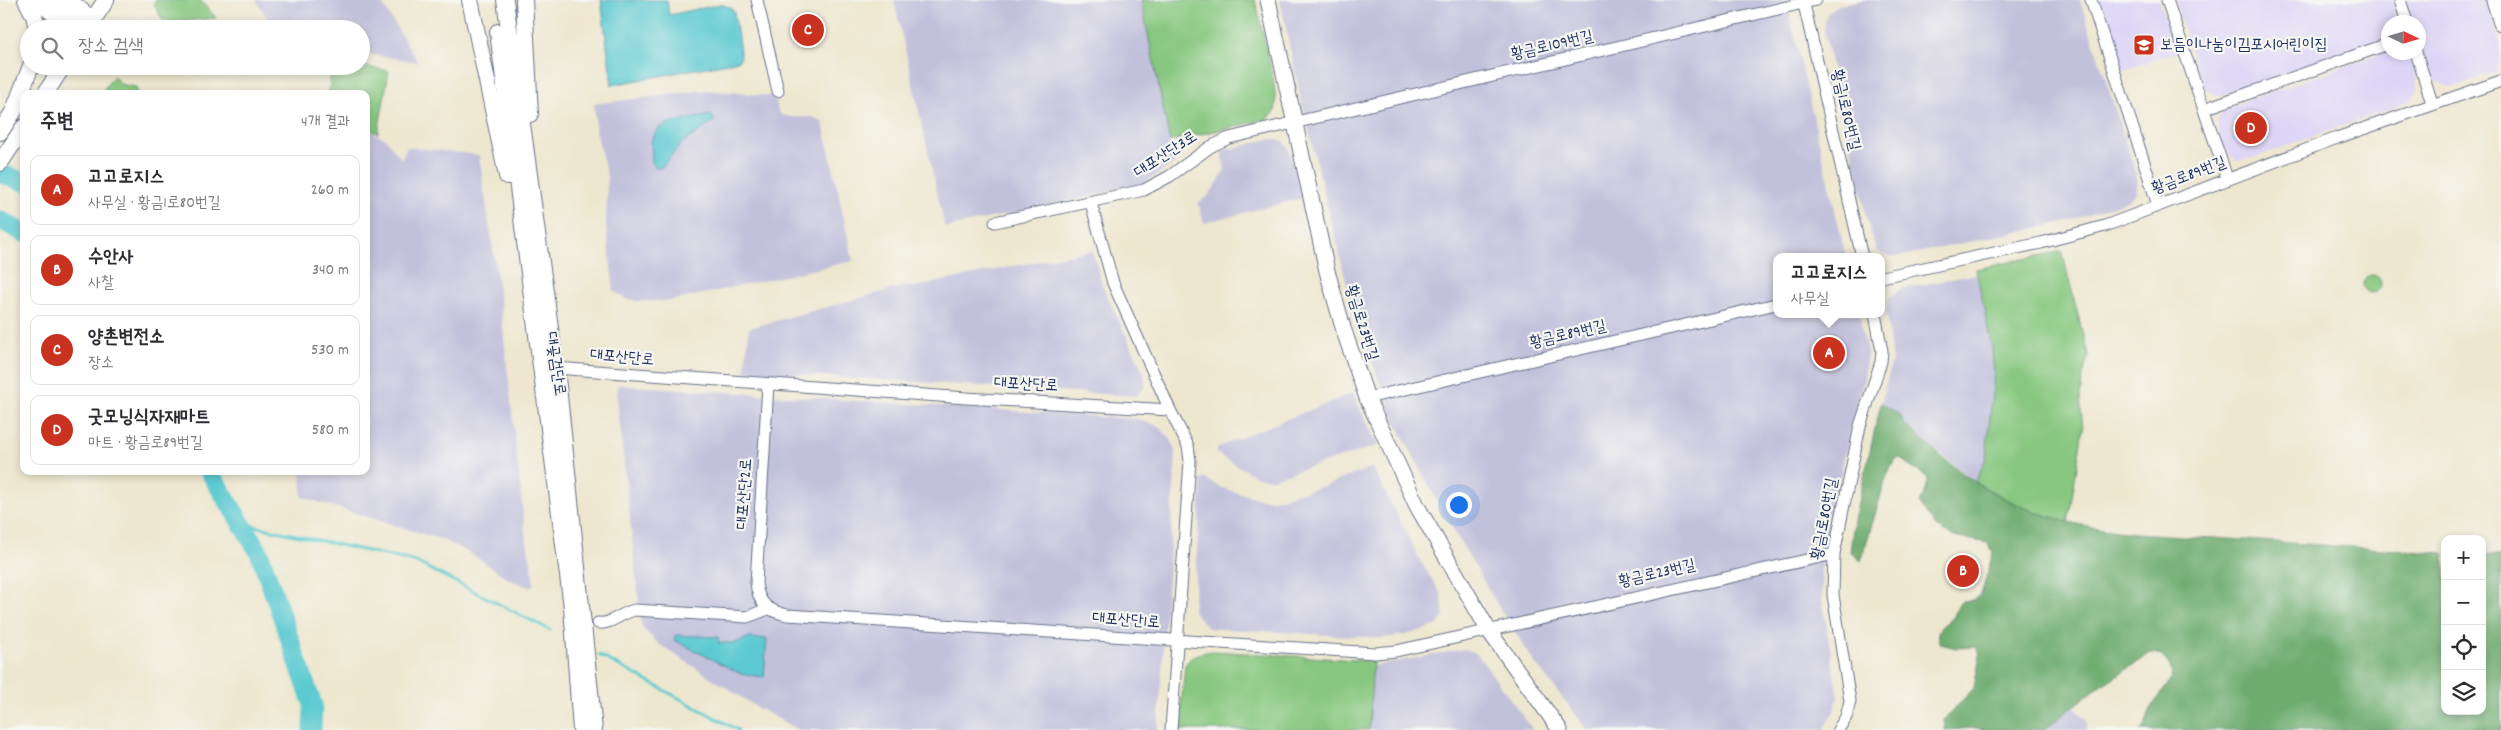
<!DOCTYPE html>
<html lang="ko">
<head>
<meta charset="utf-8">
<style>
  :root { --surface:#fff; --page:#f2f2f3; --text:#2b2b33; --muted:#7c7c81; --line:#e1e1e2; --accent:#c8321e }
  body { margin:0; font-family:Dekko,"Poor Story",sans-serif; background:var(--page); color:var(--text) }
  .controls { position:absolute; right:15px; bottom:15px; display:grid; overflow:hidden; border-radius:10px; box-shadow:0 2px 8px #0003 }
  .controls button { width:45px; height:45px; display:grid; place-items:center; padding:0; border:0; border-bottom:1px solid var(--line); background:var(--surface); color:var(--text); font:25px sans-serif }
  .compass { position:absolute; left:2381px; top:15px; width:45px; height:45px; border-radius:50%; background:var(--surface); box-shadow:0 2px 8px #0003; rotate:94deg }
  .you { position:absolute; left:1458px; top:504px; width:18px; height:18px; margin:-12px; border:4px solid #fff; border-radius:50%; background:#1a73e8; box-shadow:0 0 0 8px #1a73e833 }
  .badge { display:grid; place-items:center; width:32px; height:32px; border-radius:50%; background:var(--accent); color:#fff; font-size:16px; font-weight:700 }
  .pin { position:absolute; translate:-50% -50%; border:2px solid #fff; box-shadow:0 1px 5px #0006 }
  .popup { position:absolute; left:1773px; top:253px; width:112px; height:65px; box-sizing:border-box; display:grid; place-content:center; border-radius:10px; background:var(--surface); filter:drop-shadow(0 1px 4px #0005); font-size:16px; white-space:nowrap; color:var(--muted) }
  .popup b { font-size:19px; color:var(--text) }
  .popup::after { content:''; position:absolute; left:50%; top:100%; margin-left:-10px; border:10px solid transparent; border-top-color:var(--surface) }
  .list { margin:0; padding:0; list-style:none }
  h2 { display:flex; justify-content:space-between; align-items:center; height:65px; margin:0; padding:0 20px; font-size:21px }
  h2 small { font-size:16px; font-weight:400; color:var(--muted) }
  .list li { display:grid; grid-template-columns:32px 1fr auto; gap:15px; align-items:center; box-sizing:border-box; height:70px; margin:0 10px 10px; padding:0 10px; border:1px solid var(--line); border-radius:10px }
  .list b { display:block; font-size:19px; white-space:nowrap }
  .list p { margin:0; font-size:16px; white-space:nowrap; color:var(--muted) }
  .list em { font-size:16px; font-style:normal; color:var(--muted) }
  .icon { flex:none; width:28px; height:28px; fill:none; stroke:currentColor; stroke-width:2; stroke-linecap:round; stroke-linejoin:round }
  .map { position:relative; flex:none; width:2501px; height:730px; overflow:hidden }
  .search { position:absolute; background:var(--surface); box-shadow:0 2px 8px #0003; left:20px; top:20px; width:350px; height:55px; display:flex; align-items:center; gap:12px; box-sizing:border-box; padding:0 18px; border-radius:28px; color:var(--muted); font-size:19px }
  .panel { position:absolute; background:var(--surface); box-shadow:0 2px 8px #0003; left:20px; top:90px; width:350px; height:385px; border-radius:10px }
  .map>svg:first-child { display:block }
  .built { fill:#ddd5f6 }
  .industrial { fill:#c2c1dc }
  .green { fill:#87c77f; stroke:#517b6e }
  .forest { fill:#6dac6e; stroke:#446e66 }
  .water { fill:#5dcad1; stroke:#3c7c98 }
  .lines { fill:none; stroke-linecap:round; stroke-linejoin:round }
  .stream { stroke:#5dcad1; stroke-width:3 }
  .river { stroke:#5dcad1; stroke-width:19 }
  .minor-casing { stroke:#656f86; stroke-width:13 }
  .tertiary-casing { stroke:#656f86; stroke-width:17 }
  .secondary-casing { stroke:#656f86; stroke-width:18 }
  .motorway-casing { stroke:#656f86; stroke-width:23 }
  .minor { stroke:#fff; stroke-width:11 }
  .tertiary { stroke:#fff; stroke-width:15 }
  .secondary { stroke:#fff; stroke-width:16 }
  .motorway { stroke:#fff; stroke-width:21 }
  .labels { text-anchor:middle; dominant-baseline:central; stroke-width:4.5; stroke-linejoin:round; paint-order:stroke }
  .poi-label { font-size:16px; fill:#1b2f5e; stroke:#f6f6f2; text-anchor:start }
  .street-label { font-size:16px; fill:#1b2f5e; stroke:#f6f6f2 }
</style>
</head>
<body>
<div class="map">
<svg width="2501" height="730" viewBox="0 0 2501 730">
  <rect width="100%" height="100%" fill="#f6f6f2"/>
  <filter id="ink" filterUnits="userSpaceOnUse"><feTurbulence type="fractalNoise" baseFrequency=".02" numOctaves="2"/><feDisplacementMap in="SourceGraphic" scale="10" xChannelSelector="R" yChannelSelector="G"/><feConvolveMatrix kernelMatrix="1 2 1 2 8 2 1 2 1" color-interpolation-filters="sRGB"/></filter>
  <filter id="wash" filterUnits="userSpaceOnUse"><feTurbulence type="fractalNoise" baseFrequency=".0096" numOctaves="4" result="noise"/><feDisplacementMap in="SourceGraphic" scale="20" xChannelSelector="R" yChannelSelector="G"/><feGaussianBlur stdDeviation="1.12" result="paint"/><feColorMatrix in="noise" values="0 0 0 0 0 0 0 0 0 0 0 0 0 0 0 0 0 1.4 0 .05"/><feComposite in="paint" operator="in"/></filter>
  <g filter="url(#wash)">
    <rect width="100%" height="100%" fill="#eee7cf"/>
    <path class="built" d="M 2098,0 L 2159,0 L 2176,52 L 2121,71 Z
      M 2177,0 L 2393,0 L 2397,20 L 2397,22 L 2388,22 L 2388,36 L 2384,40 L 2224,94 L 2217,95 L 2206,89 L 2201,81 L 2179,14 Z
      M 2406,0 L 2487,0 L 2501,47 L 2501,62 L 2495,72 L 2451,88 L 2433,80 L 2429,74 L 2419,43 L 2418,22 L 2412,22 Z
      M 2388,51 L 2404,53 L 2413,62 L 2418,89 L 2411,101 L 2253,158 L 2236,160 L 2225,150 L 2217,126 L 2217,119 L 2226,108 Z"/>
    <path class="industrial" d="M 256,0 L 380,0 L 418,62 L 361,53 L 361,29 L 274,29 Z
      M 894,0 L 1141,0 L 1175,163 L 1141,185 L 945,228 Z
      M 1280,0 L 1786,0 L 1846,257 L 1776,257 L 1776,314 L 1859,314 L 1867,353 L 1864,378 L 1843,462 L 1821,569 L 1822,599 L 1838,698 L 1833,713 L 1823,730 L 1588,730 L 1534,662 L 1500,609 L 1444,514 L 1395,421 L 1372,362 L 1348,289 L 1300,95 Z
      M 1863,0 L 2080,0 L 2138,180 L 2136,193 L 2127,201 L 2069,221 L 1897,257 L 1881,254 L 1876,249 L 1869,228 L 1824,31 L 1824,24 L 1828,12 L 1839,5 Z
      M 706,90 L 772,96 L 776,99 L 778,111 L 782,115 L 791,117 L 813,117 L 823,122 L 853,261 L 671,301 L 638,301 L 626,299 L 614,291 L 606,227 L 607,176 L 596,132 L 594,104 Z
      M 366,129 L 386,139 L 401,159 L 407,147 L 479,155 L 499,291 L 525,532 L 532,567 L 534,584 L 531,588 L 509,579 L 473,555 L 443,540 L 302,497 L 301,471 L 366,471 Z
      M 1269,139 L 1283,141 L 1288,147 L 1303,198 L 1204,223 L 1198,203 L 1208,196 L 1220,179 L 1225,170 L 1222,151 Z
      M 1092,250 L 1102,285 L 1144,373 L 1145,387 L 1136,396 L 745,371 L 749,328 L 905,286 L 914,287 Z
      M 1977,274 L 1992,349 L 1994,374 L 1986,458 L 1975,482 L 1903,423 L 1901,415 L 1881,403 L 1892,361 L 1886,310 L 1889,298 L 1900,289 Z
      M 618,385 L 1137,419 L 1158,426 L 1171,439 L 1176,455 L 1158,730 L 799,730 L 758,708 L 660,645 L 643,629 L 641,622 L 617,397 Z
      M 1353,393 L 1378,446 L 1271,479 L 1257,477 L 1216,453 L 1218,448 L 1227,443 Z
      M 1372,467 L 1421,562 L 1441,594 L 1444,615 L 1438,625 L 1406,635 L 1382,638 L 1208,628 L 1193,611 L 1202,477 L 1222,488 L 1260,499 L 1273,500 L 1325,486 Z
      M 1465,649 L 1477,654 L 1533,730 L 1369,730 L 1373,666 Z
      M 2073,706 L 2085,718 L 2087,723 L 2086,730 L 2044,730 Z"/>
    <path class="green" d="M 155,0 L 200,0 L 216,18 L 164,23 L 154,4 Z
      M 1141,0 L 1255,0 C 1259,20 1280,94 1275,110 C 1272,117 1267,119 1260,121 L 1170,141 Z
      M 331,66 L 361,66 L 389,71 L 378,133 L 366,128 L 366,94 L 329,94 Z
      M 114,76 L 120,84 L 136,87 L 138,94 L 100,94 Z
      M 2062,251 L 2088,355 L 2082,381 L 2080,398 L 2083,429 L 2068,523 L 2021,507 L 1975,482 L 1986,458 L 1994,374 L 1992,349 L 1976,269 Z
      M2363 284a9 9 0 1 1 18 0a9 9 0 1 1-18 0Z
      M 1213,651 L 1373,661 L 1369,730 L 1179,730 L 1185,665 C 1192,654 1200,653 1213,651 Z"/>
    <path class="forest" d="M 1881,403 L 1901,415 L 1903,423 C 1927,443 1951,467 1977,483 C 2026,514 2079,528 2136,533 L 2445,553 L 2445,711 L 2482,711 L 2482,555 L 2501,556 L 2501,730 L 2140,730 C 2148,723 2148,714 2152,706 C 2159,691 2181,680 2167,662 C 2163,656 2158,653 2151,653 L 2093,691 L 2044,730 L 1983,730 L 1977,728 L 1945,730 L 1944,720 L 1974,688 L 1980,654 L 1976,647 L 1956,648 L 1940,644 C 1933,630 1943,625 1953,618 L 1959,604 L 1963,601 L 1974,600 L 1981,595 L 1993,553 L 1988,543 C 1973,540 1951,538 1938,528 C 1935,526 1923,508 1919,503 L 1926,490 L 1928,478 L 1899,458 L 1895,460 L 1887,475 L 1861,561 L 1850,552 L 1854,520 Z"/>
    <path class="water" d="M 601,0 L 667,0 L 669,15 L 721,4 L 731,8 L 734,12 L 741,57 L 738,61 L 612,85 Z
      M 711,115 L 715,120 L 681,144 L 661,168 L 656,168 L 652,162 L 651,141 L 658,129 L 669,123 Z
      M 676,635 L 718,637 L 719,643 L 735,643 L 748,638 L 767,639 L 764,677 L 741,674 L 678,642 L 674,640 Z"/>
    <g class="lines">
      <path class="stream" d="M 241,523 L 416,562 L 550,630
        M 599,655 L 738,730"/>
      <path class="river" d="M 0,173 L 24,182
        M 0,220 L 24,233
        M 209,471 L 259,552 L 313,705 L 312,730"/>
    </g>
  </g>
  <g filter="url(#ink)">
    <g class="lines">
      <g class="minor-casing">
        <path id="minor" d="M 757,0 L 778,91
          M 1803,0 L 1862,257
          M 2091,0 L 2158,205
          M 2167,0 L 2227,178
          M 2400,0 L 2407,22
          M 2416,52 L 2432,103
          M 2204,109 L 2388,44
          M 1091,203 L 1113,283 L 1170,410
          M 995,222 L 1144,190 L 1170,176 L 1210,147 L 1229,138 L 1816,0
          M 1882,277 L 2041,243 L 2105,226 L 2337,138 L 2501,81
          M 555,368 L 966,398 L 1170,410 L 1188,446 L 1190,461 L 1171,730
          M 768,385 L 756,583 C 758,603 768,611 787,615 L 1375,653 L 1396,651 L 1834,554
          M 1367,398 L 1776,304
          M 598,623 C 611,625 620,613 635,610 L 747,617 L 768,609
          M 1838,730 L 1846,717 L 1850,701 L 1833,595 L 1834,554 L 1860,426 L 1881,362 L 1882,351 L 1875,314"/>
      </g>
      <g class="tertiary-casing">
        <path id="tertiary" d="M 1268,0 L 1327,271 L 1344,331 L 1367,398 L 1417,506 L 1489,631 L 1560,730
          M 2494,0 L 2501,23"/>
      </g>
      <g class="secondary-casing">
        <path id="secondary" d="M 26,0 L 34,15 L 37,29
          M 470,0 L 507,176
          M 505,0 L 558,386 L 594,730
          M 524,0 L 530,114
          M 87,29 L 106,0
          M 498,32 L 572,607 L 581,730
          M 45,94 L 63,66
          M 14,110 L 31,66
          M 0,132 L 20,102
          M 0,163 L 24,127"/>
      </g>
      <g class="motorway-casing">
        <path id="motorway" d="M 41,0 L 76,29
          M 65,0 L 91,22"/>
      </g>
      <use href="#minor" class="minor"/>
      <use href="#tertiary" class="tertiary"/>
      <use href="#secondary" class="secondary"/>
      <use href="#motorway" class="motorway"/>
    </g>
  </g>
  <defs>
    <g id="school-square" transform="scale(1.125)"><rect x="-9" y="-9" width="18" height="18" rx="4" fill="#c8321e" stroke="#f6f6f2"/><path d="M0-5L7-2L0 1L-7-2ZM-4 1L0 2.5L4 1V4Q0 6-4 4Z" fill="#fff"/></g>
  </defs>
  <g fill-rule="evenodd">
    <use href="#school-square" x="2144" y="45"/>
  </g>
  <g class="labels">
    <g class="poi-label">
      <text x="2160" y="45">보듬이나눔이김포시어린이집</text>
    </g>
    <g class="street-label">
      <text transform="translate(1552 46) rotate(-13)">황금로109번길</text>
      <text transform="translate(1845 110) rotate(77)">황금1로80번길</text>
      <text transform="translate(1166 155) rotate(-33)">대포산단3로</text>
      <text transform="translate(2189 176) rotate(-21)">황금로89번길</text>
      <text transform="translate(1361 323) rotate(73)">황금로23번길</text>
      <text transform="translate(1568 335) rotate(-13)">황금로89번길</text>
      <text transform="translate(622 358) rotate(5)">대포산단로</text>
      <text transform="translate(555 364) rotate(82)">대곶검단로</text>
      <text transform="translate(1026 385) rotate(3)">대포산단로</text>
      <text transform="translate(745 494) rotate(-86)">대포산단2로</text>
      <text transform="translate(1825 519) rotate(-79)">황금1로80번길</text>
      <text transform="translate(1657 574) rotate(-13)">황금로23번길</text>
      <text transform="translate(1126 621) rotate(4)">대포산단1로</text>
    </g>
  </g>
</svg>
<div class="controls">
<button>+</button>
<button>−</button>
<button><svg class="icon" aria-label="locate" viewBox="0 0 24 24"><circle cx="12" cy="12" r="6"/><path d="M12 2v4M12 18v4M2 12h4M18 12h4"/></svg></button>
<button><svg class="icon" aria-label="layers" viewBox="0 0 24 24"><path d="M12 4l9 5-9 5-9-5zM3 14l9 5 9-5"/></svg></button>
</div>
<svg class="compass" viewBox="-18 -18 36 36"><path d="M0-13l5 13h-10z" fill="#e53935"/><path d="M0 13l5-13h-10z" fill="#7c7c81"/></svg>
<div class="you"></div>
<div class="pin badge" style="left:1829px;top:353px">A</div>
<div class="popup"><b>고고로지스</b>사무실</div>
<div class="pin badge" style="left:1963px;top:571px">B</div>
<div class="pin badge" style="left:808px;top:30px">C</div>
<div class="pin badge" style="left:2251px;top:128px">D</div>
<div class="search"><svg class="icon" aria-label="search" viewBox="0 0 24 24"><circle cx="10" cy="10" r="6"/><path d="M15 15l6 6"/></svg>장소 검색</div>
<section class="panel">
<h2>주변<small>4개 결과</small></h2>
<ul class="list">
<li><span class="badge">A</span><div><b>고고로지스</b><p>사무실 · 황금1로80번길</p></div><em>260 m</em></li>
<li><span class="badge">B</span><div><b>수안사</b><p>사찰</p></div><em>340 m</em></li>
<li><span class="badge">C</span><div><b>양촌변전소</b><p>장소</p></div><em>530 m</em></li>
<li><span class="badge">D</span><div><b>굿모닝식자재마트</b><p>마트 · 황금로89번길</p></div><em>580 m</em></li>
</ul>
</section>
</div>
</body>
</html>
